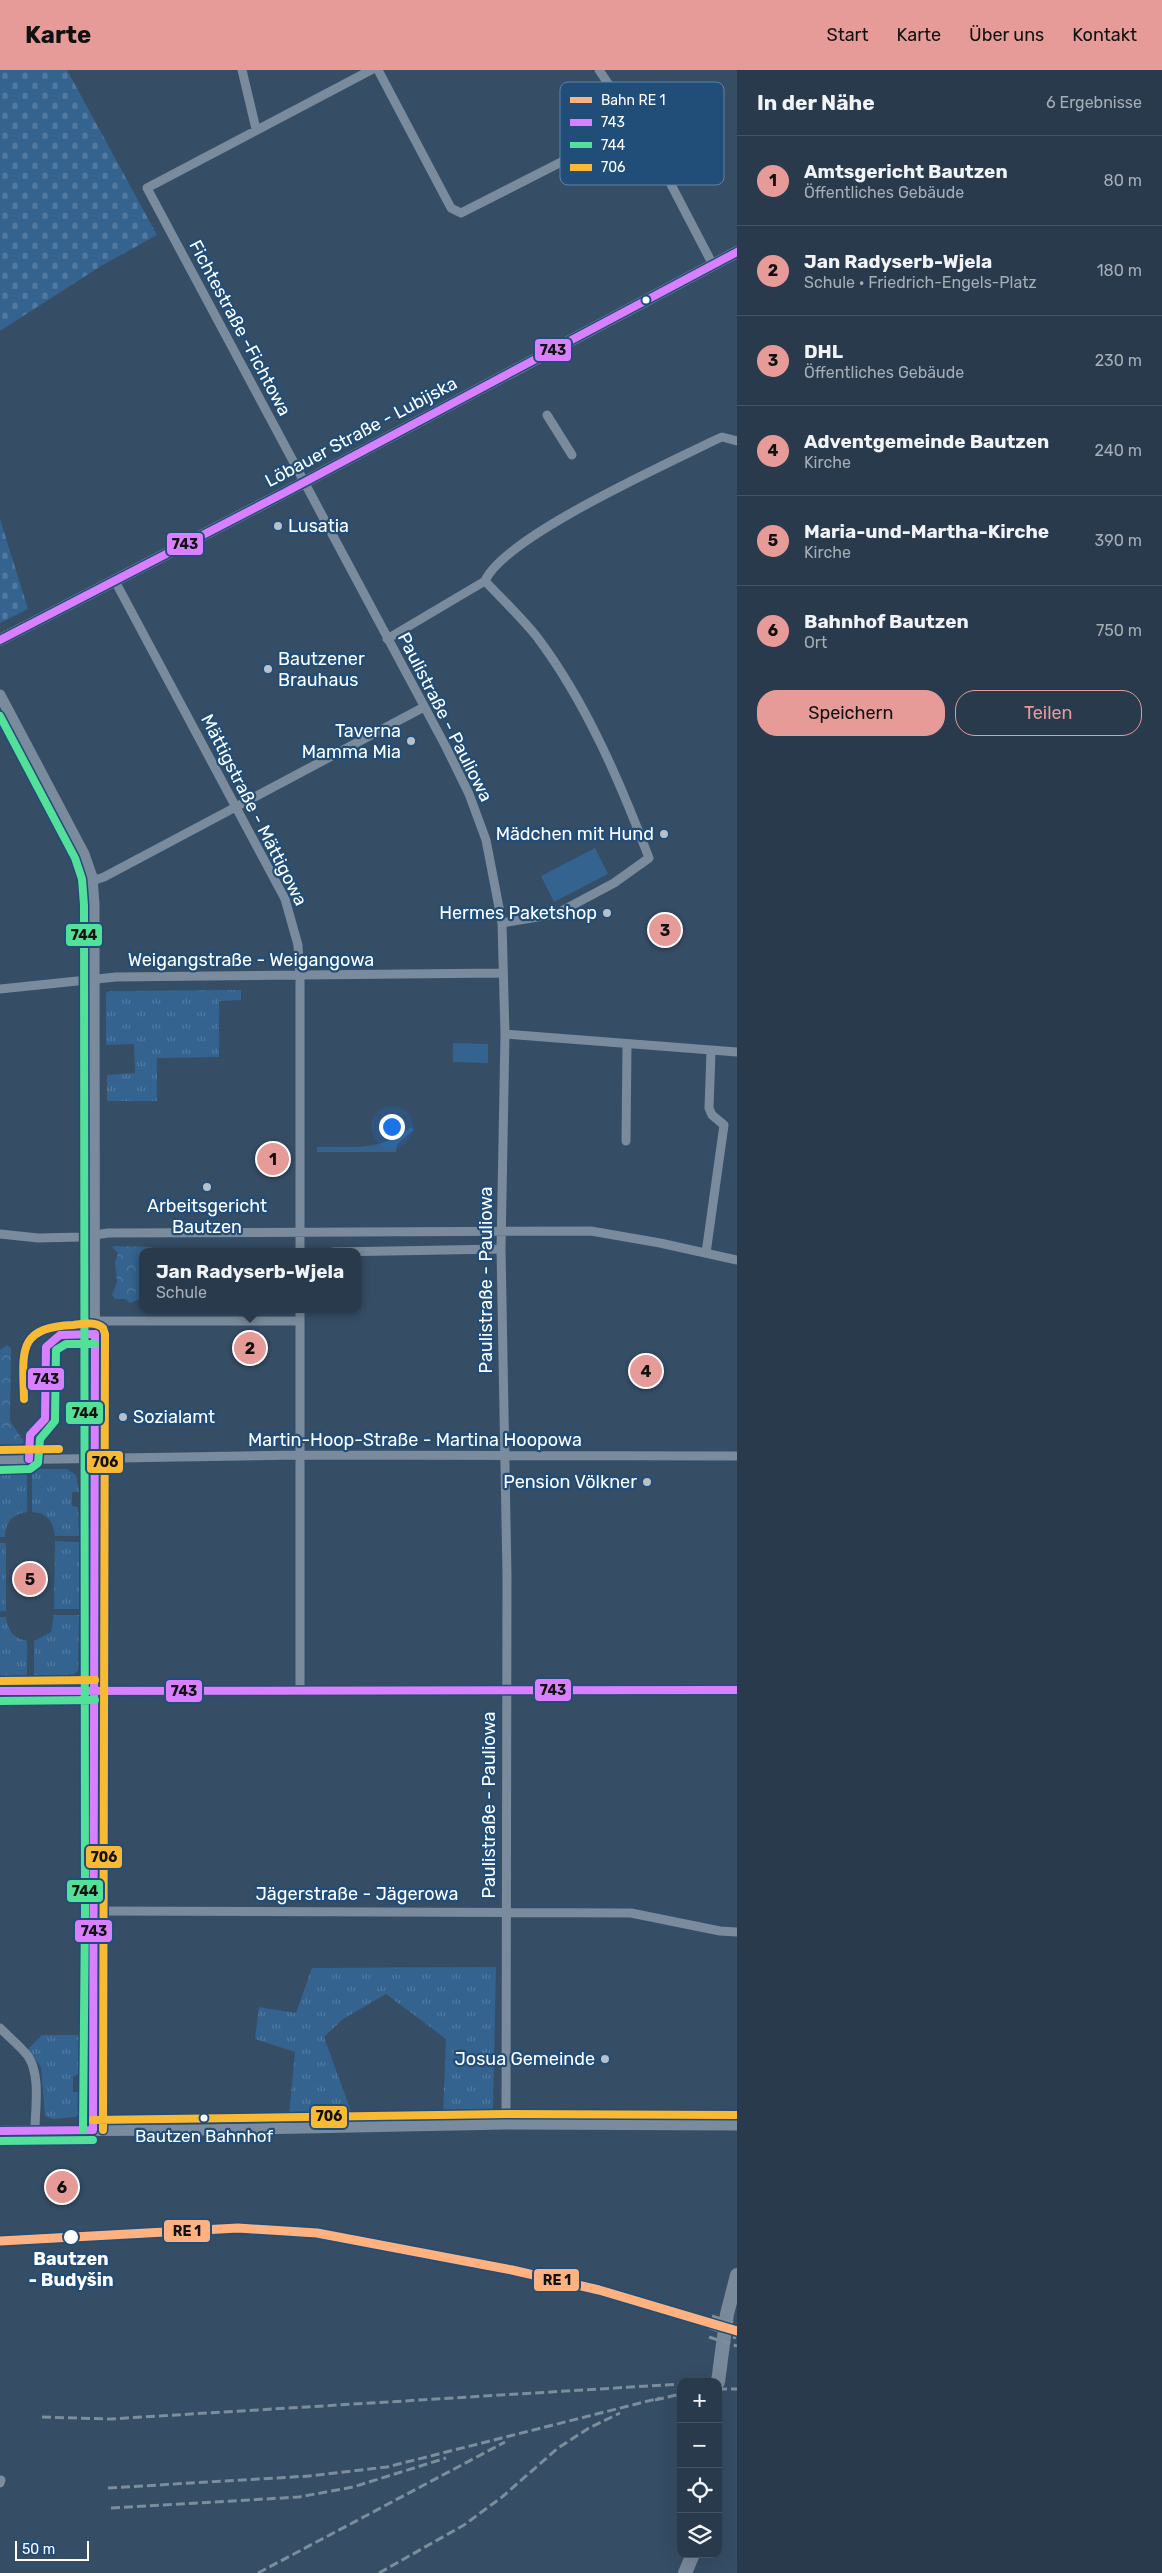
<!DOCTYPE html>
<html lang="de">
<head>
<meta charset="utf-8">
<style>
  :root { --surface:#283a4c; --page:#344556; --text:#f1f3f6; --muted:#a5adb5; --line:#445464; --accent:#e69b98 }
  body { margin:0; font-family:Rubik,sans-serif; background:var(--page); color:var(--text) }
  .controls { position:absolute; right:15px; bottom:15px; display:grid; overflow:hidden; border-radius:10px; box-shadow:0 5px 20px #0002 }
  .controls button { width:45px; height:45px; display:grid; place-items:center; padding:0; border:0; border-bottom:1px solid var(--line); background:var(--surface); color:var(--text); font:25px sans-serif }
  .scale { position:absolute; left:15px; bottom:12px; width:74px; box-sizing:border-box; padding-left:5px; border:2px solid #fff; border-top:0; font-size:14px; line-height:18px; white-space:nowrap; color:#fff; -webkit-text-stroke:4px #214d79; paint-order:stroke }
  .you { position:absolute; left:391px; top:1056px; width:18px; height:18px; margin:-12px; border:4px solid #fff; border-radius:50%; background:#1a73e8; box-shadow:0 0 0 8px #1a73e833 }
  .badge { display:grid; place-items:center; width:32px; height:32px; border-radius:50%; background:var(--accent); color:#111; font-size:16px; font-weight:700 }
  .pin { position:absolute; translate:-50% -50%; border:2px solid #fff; box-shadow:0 1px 5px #0006 }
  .popup { position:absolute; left:139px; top:1178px; width:222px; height:65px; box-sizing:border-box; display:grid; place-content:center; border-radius:10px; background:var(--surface); filter:drop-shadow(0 1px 4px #0005); font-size:16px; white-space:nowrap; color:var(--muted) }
  .popup b { font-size:19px; color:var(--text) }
  .popup::after { content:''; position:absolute; left:50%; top:100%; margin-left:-10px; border:10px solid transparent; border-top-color:var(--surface) }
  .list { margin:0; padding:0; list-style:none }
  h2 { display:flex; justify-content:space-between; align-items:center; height:65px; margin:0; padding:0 20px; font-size:21px }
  h2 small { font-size:16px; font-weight:400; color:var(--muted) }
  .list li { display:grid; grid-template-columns:32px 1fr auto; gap:15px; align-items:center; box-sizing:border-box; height:90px; padding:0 20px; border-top:1px solid var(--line) }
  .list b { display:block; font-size:19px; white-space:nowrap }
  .list p { margin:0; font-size:16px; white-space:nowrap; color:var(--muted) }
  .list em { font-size:16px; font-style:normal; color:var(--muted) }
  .actions { display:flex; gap:10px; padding:15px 20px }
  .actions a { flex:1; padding:11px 0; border:1px solid var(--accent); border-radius:20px; text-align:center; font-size:18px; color:var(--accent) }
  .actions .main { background:var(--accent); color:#111 }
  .icon { flex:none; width:28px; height:28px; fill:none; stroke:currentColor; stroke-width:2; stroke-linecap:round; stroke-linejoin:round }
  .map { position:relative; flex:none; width:737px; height:2503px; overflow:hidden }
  header { display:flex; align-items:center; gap:30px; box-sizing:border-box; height:70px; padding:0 25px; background:var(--accent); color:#111 }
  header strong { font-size:24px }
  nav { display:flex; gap:28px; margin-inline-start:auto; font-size:18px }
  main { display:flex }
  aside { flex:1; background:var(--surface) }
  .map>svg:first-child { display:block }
  .grass { fill:url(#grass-tufts) }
  .forest { fill:url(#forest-crowns) }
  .cemetery { fill:url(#cemetery-stones) }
  .pitch { fill:#346390 }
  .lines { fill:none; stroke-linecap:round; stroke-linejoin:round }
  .minor { stroke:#798b9c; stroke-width:9 }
  .tertiary { stroke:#798b9c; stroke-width:11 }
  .secondary { stroke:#758798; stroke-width:12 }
  .primary { stroke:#78899b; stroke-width:14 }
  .rail { stroke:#7c8d9c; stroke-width:3; stroke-dasharray:9 4; stroke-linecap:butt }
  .bus-1-casing { stroke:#214d79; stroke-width:11 }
  .bus-2-casing { stroke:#214d79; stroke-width:11 }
  .bus-3-casing { stroke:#214d79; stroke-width:11 }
  .bus-1 { stroke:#d880ff; stroke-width:8 }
  .bus-2 { stroke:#53e098; stroke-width:8 }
  .bus-3 { stroke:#fab933; stroke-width:8 }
  .rail-1-casing { stroke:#214d79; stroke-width:12 }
  .rail-1 { stroke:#ffb280; stroke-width:9 }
  .bus-dot { fill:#fff; stroke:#214d79; stroke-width:2 }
  .poi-dot { fill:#b8c1c9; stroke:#214d79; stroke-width:2 }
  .labels { text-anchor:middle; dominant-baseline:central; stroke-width:4.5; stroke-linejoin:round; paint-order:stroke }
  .bus-label { font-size:17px; fill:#fff; stroke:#214d79 }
  .street-label { font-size:18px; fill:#fff; stroke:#214d79 }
  .poi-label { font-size:18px; fill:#fff; stroke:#214d79; text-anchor:end }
  .stop-label { font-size:18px; font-weight:bold; fill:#fff; stroke:#214d79 }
  .key { fill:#214d79; stroke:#6482a1; stroke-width:1 }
  .key-label { font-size:14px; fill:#fff }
  .line-badge { stroke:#214d79; stroke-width:2 }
  .pale-badge-label { font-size:14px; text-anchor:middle; font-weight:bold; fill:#111 }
</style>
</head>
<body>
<header>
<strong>Karte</strong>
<nav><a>Start</a><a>Karte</a><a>Über uns</a><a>Kontakt</a></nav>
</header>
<main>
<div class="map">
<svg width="737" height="2503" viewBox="0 0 737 2503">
  <defs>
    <pattern id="grass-tufts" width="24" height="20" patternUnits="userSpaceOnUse" patternTransform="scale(1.25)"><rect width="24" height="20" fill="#346390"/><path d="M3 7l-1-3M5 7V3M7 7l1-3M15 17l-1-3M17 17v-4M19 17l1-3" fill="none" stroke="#527aa1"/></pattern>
    <pattern id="forest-crowns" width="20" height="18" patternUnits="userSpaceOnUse" patternTransform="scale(1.25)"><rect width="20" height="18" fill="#346390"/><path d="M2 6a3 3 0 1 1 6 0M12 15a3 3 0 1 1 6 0" fill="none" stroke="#527aa1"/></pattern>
    <pattern id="cemetery-stones" width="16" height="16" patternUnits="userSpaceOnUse" patternTransform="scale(1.25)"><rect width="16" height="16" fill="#346390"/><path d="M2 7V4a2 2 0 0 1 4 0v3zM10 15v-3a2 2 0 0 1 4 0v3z" fill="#527aa1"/></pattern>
  </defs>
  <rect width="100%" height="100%" fill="#354d65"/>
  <path class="grass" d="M 241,920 L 241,930 L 219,931 L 219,987 L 157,988 L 157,1031 L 107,1031 L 107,1005 L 135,1003 L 134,974 L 106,975 L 106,923 L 110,921 Z
    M 21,1399 L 27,1403 L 27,1442 C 12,1444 5,1453 5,1467 L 0,1467 L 0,1400 Z
    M 37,1399 L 67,1399 L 76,1405 L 79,1422 L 72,1422 L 72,1436 L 78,1437 L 79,1466 L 55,1466 C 53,1452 48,1443 32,1442 L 32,1403 Z
    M 55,1471 L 79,1472 L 79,1539 L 54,1539 Z
    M 0,1473 L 6,1473 L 6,1541 L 0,1541 Z
    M 54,1545 L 79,1545 L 78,1601 L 70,1607 L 34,1607 L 34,1571 L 51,1562 Z
    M 0,1547 L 6,1547 C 8,1561 13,1568 27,1571 L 27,1607 L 0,1607 Z
    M 496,1897 L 493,2042 L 443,2044 L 446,1969 L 386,1924 L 343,1949 L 324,1967 L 352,2044 L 289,2045 L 295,1982 L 255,1969 L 259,1937 L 296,1943 L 312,1898 Z
    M 42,1965 L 84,1965 L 78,2004 L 73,2007 L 73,2022 L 79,2022 L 82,2038 L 76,2047 L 53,2049 L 45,2046 L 41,1997 L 28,1979 Z"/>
  <path class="forest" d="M 114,1176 L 151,1177 L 153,1182 L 142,1182 L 142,1228 L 130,1233 L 125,1229 L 115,1229 L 112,1225 L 117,1212 L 115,1192 L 118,1183 L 112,1177 Z
    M 7,1275 L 11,1278 L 10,1351 L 24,1372 L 16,1378 L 0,1379 L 0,1280 Z"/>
  <path class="cemetery" d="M 0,0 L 67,0 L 157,165 L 101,196 L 0,261 Z
    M 0,449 L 28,539 L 0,553 Z"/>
  <path class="pitch" d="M 595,778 L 608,804 L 554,832 L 541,806 Z
    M 453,973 L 488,974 L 488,993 L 453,992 Z
    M 411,1057 L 414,1060 L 397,1074 L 396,1082 L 317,1082 L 317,1077 C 353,1076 382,1082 411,1057 Z"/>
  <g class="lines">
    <path class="minor" d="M 242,0 L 256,59
      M 371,0 L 147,118 L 446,677 L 469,724 L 486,770 L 502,853 L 505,964 L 501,1179 L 507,1505 L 506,2054
      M 378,0 L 451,138 L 461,143 L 636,54
      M 599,0 L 653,80 L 713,195
      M 547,345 L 572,385
      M 115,511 L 285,829 L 298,875 L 300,906 L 300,1182
      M 485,511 C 502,529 521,547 537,567 C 586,632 620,712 649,788 L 614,813 L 556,844 L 502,853
      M 387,569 L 485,511 C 504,467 665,395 713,371 L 722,367 L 737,371
      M 92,811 L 104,807 L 424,637
      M 0,919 L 116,907 L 503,903
      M 505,964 L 737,982
      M 626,1071 L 627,975
      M 0,1164 L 38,1168 L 81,1167 L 108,1163 L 591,1161 L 660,1173 L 737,1190
      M 333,1182 L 501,1179
      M 706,1183 L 724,1055 L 712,1045 L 709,1038 L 711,981
      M 300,1239 L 300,1620
      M 95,1251 L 300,1251
      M 0,1390 L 300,1385 L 737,1386
      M 0,1621 L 737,1620
      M 95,1841 L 631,1843 L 720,1861 L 737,1862
      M 0,1958 C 9,1967 20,1976 28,1986 C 41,2006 35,2038 35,2060
      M 0,2413 L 1,2410"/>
    <path class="tertiary" d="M 0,625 L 84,784 L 92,807 L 94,835 L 95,1841 L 93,2060
      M 0,2061 L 200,2060 L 506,2054 L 737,2055"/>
    <path class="secondary" d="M 0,570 L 284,423 L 737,182"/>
    <path class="primary" d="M 718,2312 L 727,2244 L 737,2205
      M 685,2503 L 693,2484"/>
    <path class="rail" d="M 648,2234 L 736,2268
      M 712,2246 L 737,2254
      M 709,2267 L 737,2276
      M 718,2319 L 737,2319
      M 655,2330 L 681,2324
      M 42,2347 L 110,2349 L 681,2314
      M 108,2418 L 309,2406 L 387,2397 L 660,2328
      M 111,2438 L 299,2427 L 353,2417 L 446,2388
      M 258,2503 L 505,2372
      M 379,2503 L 464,2455 L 502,2427 L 558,2378 L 589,2358 L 620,2343"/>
    <g class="bus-1-casing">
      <path id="bus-1" d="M 0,570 L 284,423 L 737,182
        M 29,1389 L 30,1365 L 45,1349 L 46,1277 L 60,1265 L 95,1264
        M 0,1621 L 737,1620
        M 93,2060 L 95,1264
        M 0,2061 L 93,2060"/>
    </g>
    <g class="bus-2-casing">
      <path id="bus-2" d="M 0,646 L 75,788 L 82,809 L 84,835 L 85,1841 L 83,2060
        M 0,1400 L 30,1399 L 38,1393 L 40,1369 L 55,1351 L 56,1280 L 66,1274 L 95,1274
        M 0,1631 L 95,1630
        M 0,2071 L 93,2070"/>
    </g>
    <g class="bus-3-casing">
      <path id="bus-3" d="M 24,1329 C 23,1283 16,1257 73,1255 C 82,1254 95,1251 103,1258 L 105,1264 L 103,2060
        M 0,1380 L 59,1379
        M 0,1611 L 95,1610
        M 93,2050 L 506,2044 L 737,2045"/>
    </g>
    <use href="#bus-1" class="bus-1"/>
    <use href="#bus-2" class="bus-2"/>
    <use href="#bus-3" class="bus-3"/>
    <g class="rail-1-casing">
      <path id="rail-1" d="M 0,2171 L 238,2158 L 317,2163 L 512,2200 L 599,2220 L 737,2261"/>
    </g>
    <use href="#rail-1" class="rail-1"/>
  </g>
  <g class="bus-dot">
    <circle cx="646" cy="230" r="4.5"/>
    <circle cx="204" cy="2048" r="4.5"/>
    <circle cx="71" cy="2167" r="8"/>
  </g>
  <g class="poi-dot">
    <circle cx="278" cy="456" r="5"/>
    <circle cx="268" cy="599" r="5"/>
    <circle cx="411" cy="671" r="5"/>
    <circle cx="664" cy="764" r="5"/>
    <circle cx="607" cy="843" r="5"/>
    <circle cx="207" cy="1117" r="5"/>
    <circle cx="123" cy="1347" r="5"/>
    <circle cx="647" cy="1412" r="5"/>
    <circle cx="605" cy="1989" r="5"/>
  </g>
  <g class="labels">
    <g class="bus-label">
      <text x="204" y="2066">Bautzen Bahnhof</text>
    </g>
    <g class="street-label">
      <text transform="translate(240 258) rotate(62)">Fichtestraße -Fichtowa</text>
      <text transform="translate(361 362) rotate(-28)">Löbauer Straße - Lubijska</text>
      <text transform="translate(445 647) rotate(63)">Paulistraße - Pauliowa</text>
      <text transform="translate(254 740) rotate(63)">Mättigstraße - Mättigowa</text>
      <text x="251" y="890">Weigangstraße - Weigangowa</text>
      <text transform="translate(486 1210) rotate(-90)">Paulistraße - Pauliowa</text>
      <text x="415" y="1370">Martin-Hoop-Straße - Martina Hoopowa</text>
      <text transform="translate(489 1735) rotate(-90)">Paulistraße - Pauliowa</text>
      <text x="357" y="1824">Jägerstraße - Jägerowa</text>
    </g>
    <g class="poi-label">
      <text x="288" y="456" text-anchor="start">Lusatia</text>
      <text x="278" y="589" text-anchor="start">Bautzener<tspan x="278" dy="21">Brauhaus</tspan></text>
      <text x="401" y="661">Taverna<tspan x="401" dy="21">Mamma Mia</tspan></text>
      <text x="654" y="764">Mädchen mit Hund</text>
      <text x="597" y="843">Hermes Paketshop</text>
      <text x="207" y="1136" text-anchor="middle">Arbeitsgericht<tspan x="207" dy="21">Bautzen</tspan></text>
      <text x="133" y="1347" text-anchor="start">Sozialamt</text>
      <text x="637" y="1412">Pension Völkner</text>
      <text x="595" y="1989">Josua Gemeinde</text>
    </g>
    <g class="stop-label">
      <text x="71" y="2189">Bautzen<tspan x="71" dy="21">- Budyšin</tspan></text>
    </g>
  </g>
  <rect x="560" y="12" width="164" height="103" rx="8" class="key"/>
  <rect x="570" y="27" width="22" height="6" fill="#ffb280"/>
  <rect x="570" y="49" width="22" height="7" fill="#d880ff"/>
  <rect x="570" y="72" width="22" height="6" fill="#53e098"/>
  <rect x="570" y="94" width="22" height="7" fill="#fab933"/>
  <g class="key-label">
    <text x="601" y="35">Bahn RE 1</text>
    <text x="601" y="57">743</text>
    <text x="601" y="80">744</text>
    <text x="601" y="102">706</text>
  </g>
  <g class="line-badge">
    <rect x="534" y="268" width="38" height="24" rx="5" fill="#d880ff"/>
    <rect x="166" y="462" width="38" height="24" rx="5" fill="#d880ff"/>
    <rect x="65" y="853" width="38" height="24" rx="5" fill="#53e098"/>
    <rect x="27" y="1297" width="38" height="24" rx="5" fill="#d880ff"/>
    <rect x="65" y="1331" width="39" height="24" rx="5" fill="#53e098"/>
    <rect x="86" y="1380" width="38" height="24" rx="5" fill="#fab933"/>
    <rect x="534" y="1608" width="38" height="24" rx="5" fill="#d880ff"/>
    <rect x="165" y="1609" width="38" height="24" rx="5" fill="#d880ff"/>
    <rect x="85" y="1775" width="38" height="24" rx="5" fill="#fab933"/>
    <rect x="66" y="1809" width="38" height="24" rx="5" fill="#53e098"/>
    <rect x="74" y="1849" width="39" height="24" rx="5" fill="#d880ff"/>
    <rect x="310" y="2035" width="38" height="24" rx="5" fill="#fab933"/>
    <rect x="163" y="2149" width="48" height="24" rx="5" fill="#ffb280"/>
    <rect x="533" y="2198" width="47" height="24" rx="5" fill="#ffb280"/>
  </g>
  <g class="pale-badge-label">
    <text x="553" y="285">743</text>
    <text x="185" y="479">743</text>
    <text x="84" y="870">744</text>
    <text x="46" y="1314">743</text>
    <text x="85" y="1348">744</text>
    <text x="105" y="1397">706</text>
    <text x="553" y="1625">743</text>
    <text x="184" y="1626">743</text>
    <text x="104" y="1792">706</text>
    <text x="85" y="1826">744</text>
    <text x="94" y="1866">743</text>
    <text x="329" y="2051">706</text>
    <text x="187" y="2166">RE 1</text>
    <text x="557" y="2215">RE 1</text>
  </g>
</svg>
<div class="controls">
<button>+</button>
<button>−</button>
<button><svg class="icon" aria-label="locate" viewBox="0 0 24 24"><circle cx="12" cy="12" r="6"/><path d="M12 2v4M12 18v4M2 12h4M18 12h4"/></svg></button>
<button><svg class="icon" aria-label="layers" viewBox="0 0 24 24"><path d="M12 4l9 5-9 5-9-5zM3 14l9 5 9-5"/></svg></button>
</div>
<div class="scale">50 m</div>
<div class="you"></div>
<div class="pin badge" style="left:273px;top:1089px">1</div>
<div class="pin badge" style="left:250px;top:1278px">2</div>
<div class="popup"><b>Jan Radyserb-Wjela</b>Schule</div>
<div class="pin badge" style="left:665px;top:860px">3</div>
<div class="pin badge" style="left:646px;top:1301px">4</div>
<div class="pin badge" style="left:30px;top:1509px">5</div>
<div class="pin badge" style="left:62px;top:2117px">6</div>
</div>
<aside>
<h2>In der Nähe<small>6 Ergebnisse</small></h2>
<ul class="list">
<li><span class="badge">1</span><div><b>Amtsgericht Bautzen</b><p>Öffentliches Gebäude</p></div><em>80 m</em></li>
<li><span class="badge">2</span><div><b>Jan Radyserb-Wjela</b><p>Schule · Friedrich-Engels-Platz</p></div><em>180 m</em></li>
<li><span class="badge">3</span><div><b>DHL</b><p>Öffentliches Gebäude</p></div><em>230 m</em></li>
<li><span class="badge">4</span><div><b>Adventgemeinde Bautzen</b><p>Kirche</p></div><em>240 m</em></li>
<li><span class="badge">5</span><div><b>Maria-und-Martha-Kirche</b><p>Kirche</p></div><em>390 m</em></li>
<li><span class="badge">6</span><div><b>Bahnhof Bautzen</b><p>Ort</p></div><em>750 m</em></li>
</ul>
<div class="actions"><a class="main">Speichern</a><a>Teilen</a></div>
</aside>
</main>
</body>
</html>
